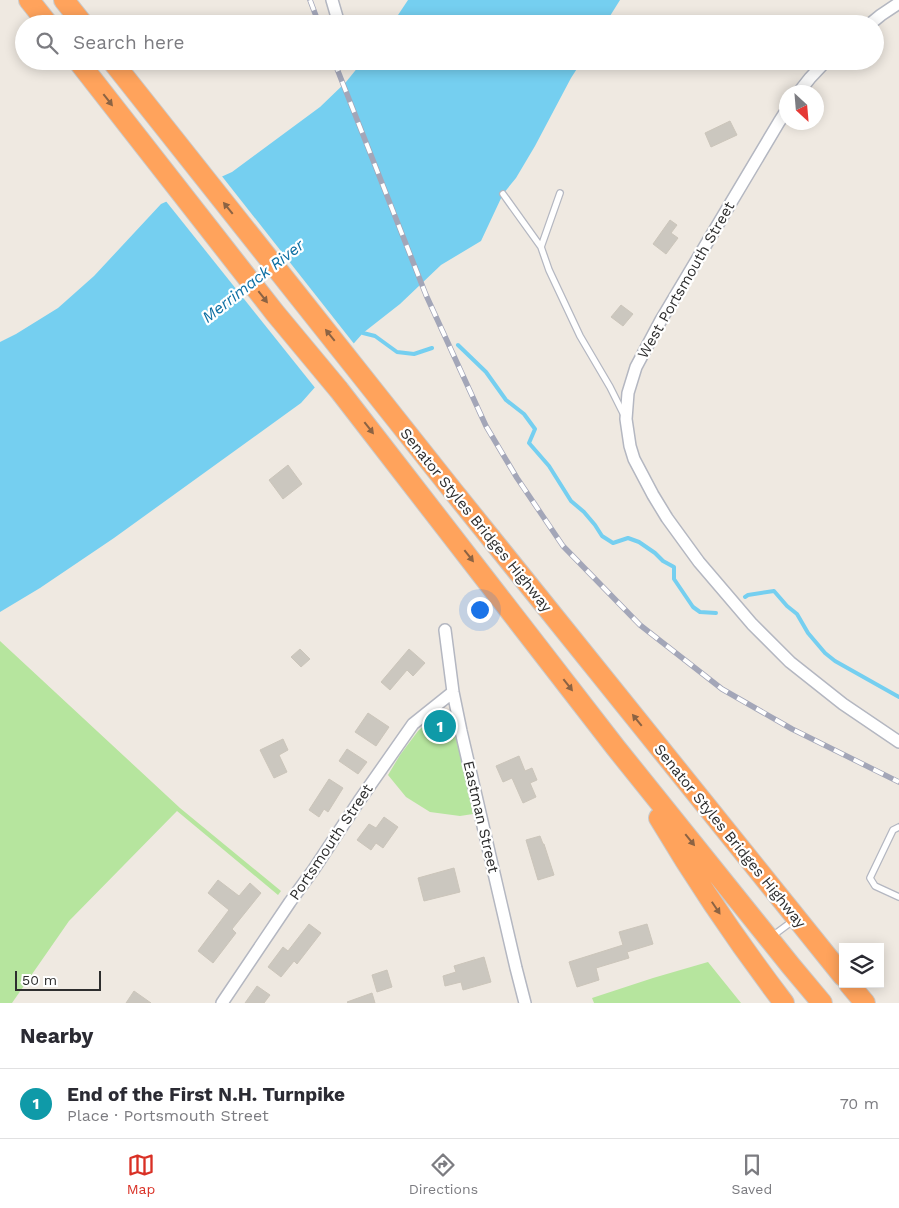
<!DOCTYPE html>
<html lang="en">
<head>
<meta charset="utf-8">
<style>
  :root { --surface:#fff; --page:#f2f2f3; --text:#2b2b33; --muted:#7c7c81; --line:#e1e1e2; --accent:#d93025 }
  body { margin:0; font-family:"Work Sans",sans-serif; background:var(--page); color:var(--text) }
  .controls { position:absolute; right:15px; bottom:15px; display:grid; overflow:hidden; border-radius:0px; box-shadow:0 2px 12px #0003 }
  .controls button { width:45px; height:45px; display:grid; place-items:center; padding:0; border:0; border-bottom:1px solid var(--line); background:var(--surface); color:var(--text); font:25px sans-serif }
  .compass { position:absolute; left:779px; top:85px; width:45px; height:45px; border-radius:50%; background:var(--surface); box-shadow:0 2px 12px #0003; rotate:154deg }
  .scale { position:absolute; left:15px; bottom:12px; width:86px; box-sizing:border-box; padding-left:5px; border:2px solid #2e2e2e; border-top:0; font-size:14px; line-height:18px; white-space:nowrap; color:#2e2e2e; -webkit-text-stroke:4px #fff; paint-order:stroke }
  .you { position:absolute; left:479px; top:609px; width:18px; height:18px; margin:-12px; border:4px solid #fff; border-radius:50%; background:#1a73e8; box-shadow:0 0 0 8px #1a73e833 }
  .badge { display:grid; place-items:center; width:32px; height:32px; border-radius:50%; background:var(--accent); color:#fff; font-size:16px; font-weight:700 }
  .pin { position:absolute; translate:-50% -50%; border:2px solid #fff; box-shadow:0 1px 5px #0006 }
  .list { margin:0; padding:0; list-style:none }
  h2 { display:flex; justify-content:space-between; align-items:center; height:65px; margin:0; padding:0 20px; font-size:21px }
  h2 small { font-size:16px; font-weight:400; color:var(--muted) }
  .list li { display:grid; grid-template-columns:32px 1fr auto; gap:15px; align-items:center; box-sizing:border-box; height:70px; padding:0 20px; border-top:1px solid var(--line) }
  .list b { display:block; font-size:19px; white-space:nowrap }
  .list p { margin:0; font-size:16px; white-space:nowrap; color:var(--muted) }
  .list em { font-size:16px; font-style:normal; color:var(--muted) }
  .icon { flex:none; width:28px; height:28px; fill:none; stroke:currentColor; stroke-width:2; stroke-linecap:round; stroke-linejoin:round }
  .map { position:relative; flex:none; width:899px; height:1003px; overflow:hidden }
  .search { position:absolute; background:var(--surface); box-shadow:0 2px 12px #0003; left:15px; right:15px; top:15px; height:55px; display:flex; align-items:center; gap:12px; box-sizing:border-box; padding:0 18px; border-radius:28px; color:var(--muted); font-size:19px }
  .sheet { height:135px; background:var(--surface) }
  nav { display:flex; justify-content:space-around; align-items:center; box-sizing:border-box; height:70px; border-top:1px solid var(--line); background:var(--surface); font-size:14px; color:var(--muted) }
  nav a { display:grid; justify-items:center; gap:2px }
  nav .on { color:var(--accent) }
  .map>svg:first-child { display:block }
  .green { fill:#b6e59e }
  .water { fill:#75cff0 }
  .pier { fill:#efe9e1 }
  .lines { fill:none; stroke-linecap:round; stroke-linejoin:round }
  .stream { stroke:#75cff0; stroke-width:4 }
  .building { fill:#cbc7bf; stroke:#cbc5ba }
  .service-casing { stroke:#b4b7c1; stroke-width:8 }
  .minor-casing { stroke:#b4b7c1; stroke-width:14 }
  .motorway-casing { stroke:#c9c9c9; stroke-width:22 }
  .service { stroke:#fff; stroke-width:5.5 }
  .minor { stroke:#fff; stroke-width:11 }
  .motorway { stroke:#ffa35c; stroke-width:20 }
  .rail-casing { stroke:#a3a6b8; stroke-width:5.5 }
  .rail { stroke:#fff; stroke-width:4; stroke-dasharray:11; stroke-linecap:butt }
  .oneway { fill:#8c6343 }
  .labels { text-anchor:middle; dominant-baseline:central; stroke-width:4.5; stroke-linejoin:round; paint-order:stroke }
  .street-label { font-size:15px; fill:#2e2e2e; stroke:#fff }
  .water-label { font-size:16px; font-style:italic; fill:#0d6fa3; stroke:#fff }
</style>
</head>
<body>
<div class="map">
<svg width="899" height="1003" viewBox="0 0 899 1003">
  <rect width="100%" height="100%" fill="#efe9e1"/>
  <path class="green" d="M 0,641 L 180,808 L 281,891 L 278,895 L 177,811 L 69,921 L 12,1003 L 0,1003 Z
    M 434,721 L 445,723 L 452,729 L 458,744 L 473,814 L 460,816 L 430,812 L 406,797 L 388,775 L 400,755 L 418,731 L 427,723 Z
    M 708,962 L 741,1003 L 594,1003 L 592,998 L 653,978 Z"/>
  <path class="water" d="M 408,0 L 620,0 L 605,24 L 392,24 Z
    M 363,61 L 582,61 L 571,78 L 535,146 L 516,178 L 503,194 L 481,241 L 441,265 L 400,304 L 363,333 L 301,403 L 114,538 L 40,588 L 0,612 L 0,342 L 16,334 L 58,308 L 94,276 L 161,204 L 232,172 L 320,107 L 346,82 Z"/>
  <path class="pier" d="M 221,175 L 355,345 L 316,389 L 165,200 Z"/>
  <g class="lines">
    <path class="stream" d="M 360,330 L 363,333 L 375,336 L 397,352 L 414,354 L 432,348
      M 458,345 L 486,372 L 506,400 L 524,414 L 535,429 L 529,443 L 549,466 L 571,501 L 584,512 L 595,525 L 602,536 L 613,543 L 628,538 L 639,542 L 655,553 L 663,561 L 674,567 L 674,579 L 693,607 L 700,612 L 716,613
      M 745,597 L 748,595 L 774,591 L 787,606 L 797,614 L 808,633 L 825,653 L 835,661 L 899,697"/>
  </g>
  <path class="building" d="M 730,121 L 737,135 L 711,147 L 705,133 Z
    M 670,220 L 677,225 L 671,233 L 678,238 L 666,254 L 653,244 Z
    M 621,305 L 633,314 L 623,326 L 611,317 Z
    M 288,465 L 302,484 L 283,499 L 269,480 Z
    M 300,649 L 310,659 L 301,667 L 291,657 Z
    M 409,649 L 425,663 L 413,676 L 407,670 L 390,690 L 381,682 Z
    M 368,713 L 389,727 L 376,746 L 355,732 Z
    M 283,739 L 288,750 L 279,755 L 287,772 L 274,778 L 260,750 Z
    M 347,749 L 367,762 L 358,774 L 339,761 Z
    M 519,756 L 525,771 L 532,768 L 537,780 L 530,783 L 536,797 L 523,803 L 512,778 L 503,782 L 496,766 Z
    M 329,779 L 343,788 L 328,812 L 324,809 L 319,817 L 309,810 Z
    M 384,817 L 398,827 L 383,848 L 376,843 L 371,850 L 357,840 L 369,824 L 376,828 Z
    M 540,836 L 543,844 L 544,844 L 554,875 L 538,880 L 526,840 Z
    M 454,868 L 460,892 L 424,901 L 418,878 Z
    M 218,880 L 239,896 L 250,883 L 261,893 L 232,929 L 236,933 L 213,963 L 198,951 L 229,910 L 208,893 Z
    M 309,924 L 321,933 L 297,964 L 294,961 L 281,977 L 268,967 L 283,947 L 288,951 Z
    M 647,924 L 653,944 L 627,952 L 629,958 L 596,968 L 599,980 L 577,987 L 569,962 L 623,945 L 619,932 Z
    M 484,957 L 491,982 L 463,990 L 461,982 L 445,986 L 443,976 L 456,972 L 454,966 Z
    M 387,970 L 392,987 L 377,992 L 372,975 Z
    M 257,986 L 270,995 L 264,1003 L 245,1003 Z
    M 134,991 L 151,1003 L 126,1003 Z
    M 372,993 L 375,1003 L 348,1003 L 347,1002 Z"/>
  <g class="lines">
    <g class="service-casing">
      <path id="service" d="M 560,193 L 541,247 L 549,270 L 580,336 L 610,387 L 624,415
        M 503,194 L 541,247
        M 899,827 L 893,830 L 870,878 L 875,886 L 899,897
        M 771,937 L 794,920"/>
    </g>
    <g class="minor-casing">
      <path id="minor" d="M 332,0 L 339,24
        M 870,24 L 881,15 L 899,3
        M 799,92 L 810,78 L 826,61
        M 786,111 L 779,122 L 661,320 L 636,367 L 628,393 L 626,419 L 630,446 L 634,459 L 653,495 L 667,518 L 699,562 L 752,624 L 790,662 L 843,704 L 899,742
        M 445,630 L 453,692 L 461,731 L 516,968 L 525,1003
        M 222,1003 L 290,902 L 314,869 L 359,801 L 413,724 L 453,692"/>
    </g>
    <g class="motorway-casing">
      <path id="motorway" d="M 29,0 L 48,24
        M 64,0 L 83,24
        M 78,61 L 275,313 L 339,390 L 616,748 L 791,966 L 822,1003
        M 112,61 L 453,491 L 843,976
        M 659,818 C 697,882 739,944 784,1003
        M 849,984 L 865,1003"/>
    </g>
    <use href="#service" class="service"/>
    <use href="#minor" class="minor"/>
    <use href="#motorway" class="motorway"/>
    <g class="rail-casing">
      <path id="rail" d="M 310,0 L 319,24
        M 334,61 L 426,295 L 486,426 L 517,478 L 563,546 L 640,625 L 722,689 L 792,729 L 899,782"/>
    </g>
    <use href="#rail" class="rail"/>
  </g>
  <defs><path id="oneway-solid" d="M-6-.8H1V-3.2L6.5 0L1 3.2V.8H-6Z" transform="scale(1.25)"/></defs>
  <g class="oneway">
    <use href="#oneway-solid" transform="translate(108 100) rotate(52)"/>
    <use href="#oneway-solid" transform="translate(228 208) rotate(-129)"/>
    <use href="#oneway-solid" transform="translate(263 297) rotate(52)"/>
    <use href="#oneway-solid" transform="translate(330 335) rotate(-129)"/>
    <use href="#oneway-solid" transform="translate(369 428) rotate(52)"/>
    <use href="#oneway-solid" transform="translate(469 556) rotate(52)"/>
    <use href="#oneway-solid" transform="translate(568 685) rotate(52)"/>
    <use href="#oneway-solid" transform="translate(637 720) rotate(-129)"/>
    <use href="#oneway-solid" transform="translate(690 840) rotate(51)"/>
    <use href="#oneway-solid" transform="translate(716 908) rotate(56)"/>
  </g>
  <g class="labels">
    <g class="street-label">
      <text transform="translate(686 280) rotate(-60)">West Portsmouth Street</text>
      <text transform="translate(476 520) rotate(51)">Senator Styles Bridges Highway</text>
      <text transform="translate(481 817) rotate(77)">Eastman Street</text>
      <text transform="translate(730 836) rotate(51)">Senator Styles Bridges Highway</text>
      <text transform="translate(331 842) rotate(-56)">Portsmouth Street</text>
    </g>
    <g class="water-label">
      <text transform="translate(253 281) rotate(-38)">Merrimack River</text>
    </g>
  </g>
</svg>
<div class="controls">
<button><svg class="icon" aria-label="layers" viewBox="0 0 24 24"><path d="M12 4l9 5-9 5-9-5zM3 14l9 5 9-5"/></svg></button>
</div>
<svg class="compass" viewBox="-18 -18 36 36"><path d="M0-13l5 13h-10z" fill="#e53935"/><path d="M0 13l5-13h-10z" fill="#7c7c81"/></svg>
<div class="scale">50 m</div>
<div class="you"></div>
<div class="pin badge" style="left:440px;top:726px;background:#0f9aa8">1</div>
<div class="search"><svg class="icon" aria-label="search" viewBox="0 0 24 24"><circle cx="10" cy="10" r="6"/><path d="M15 15l6 6"/></svg>Search here</div>
</div>
<section class="sheet">
<h2>Nearby<small></small></h2>
<ul class="list">
<li><span class="badge" style="background:#0f9aa8">1</span><div><b>End of the First N.H. Turnpike</b><p>Place · Portsmouth Street</p></div><em>70 m</em></li>
</ul>
</section>
<nav>
<a class="on"><svg class="icon" aria-label="map" viewBox="0 0 24 24"><path d="M3 6l6-2 6 2 6-2v14l-6 2-6-2-6 2zM9 4v14M15 6v14"/></svg>Map</a>
<a><svg class="icon" aria-label="directions" viewBox="0 0 24 24"><path d="M12 3l9 9-9 9-9-9zM9 14v-3h6M13 9l2 2-2 2"/></svg>Directions</a>
<a><svg class="icon" aria-label="saved" viewBox="0 0 24 24"><path d="M7 4h10v16l-5-4-5 4z"/></svg>Saved</a>
</nav>
</body>
</html>
